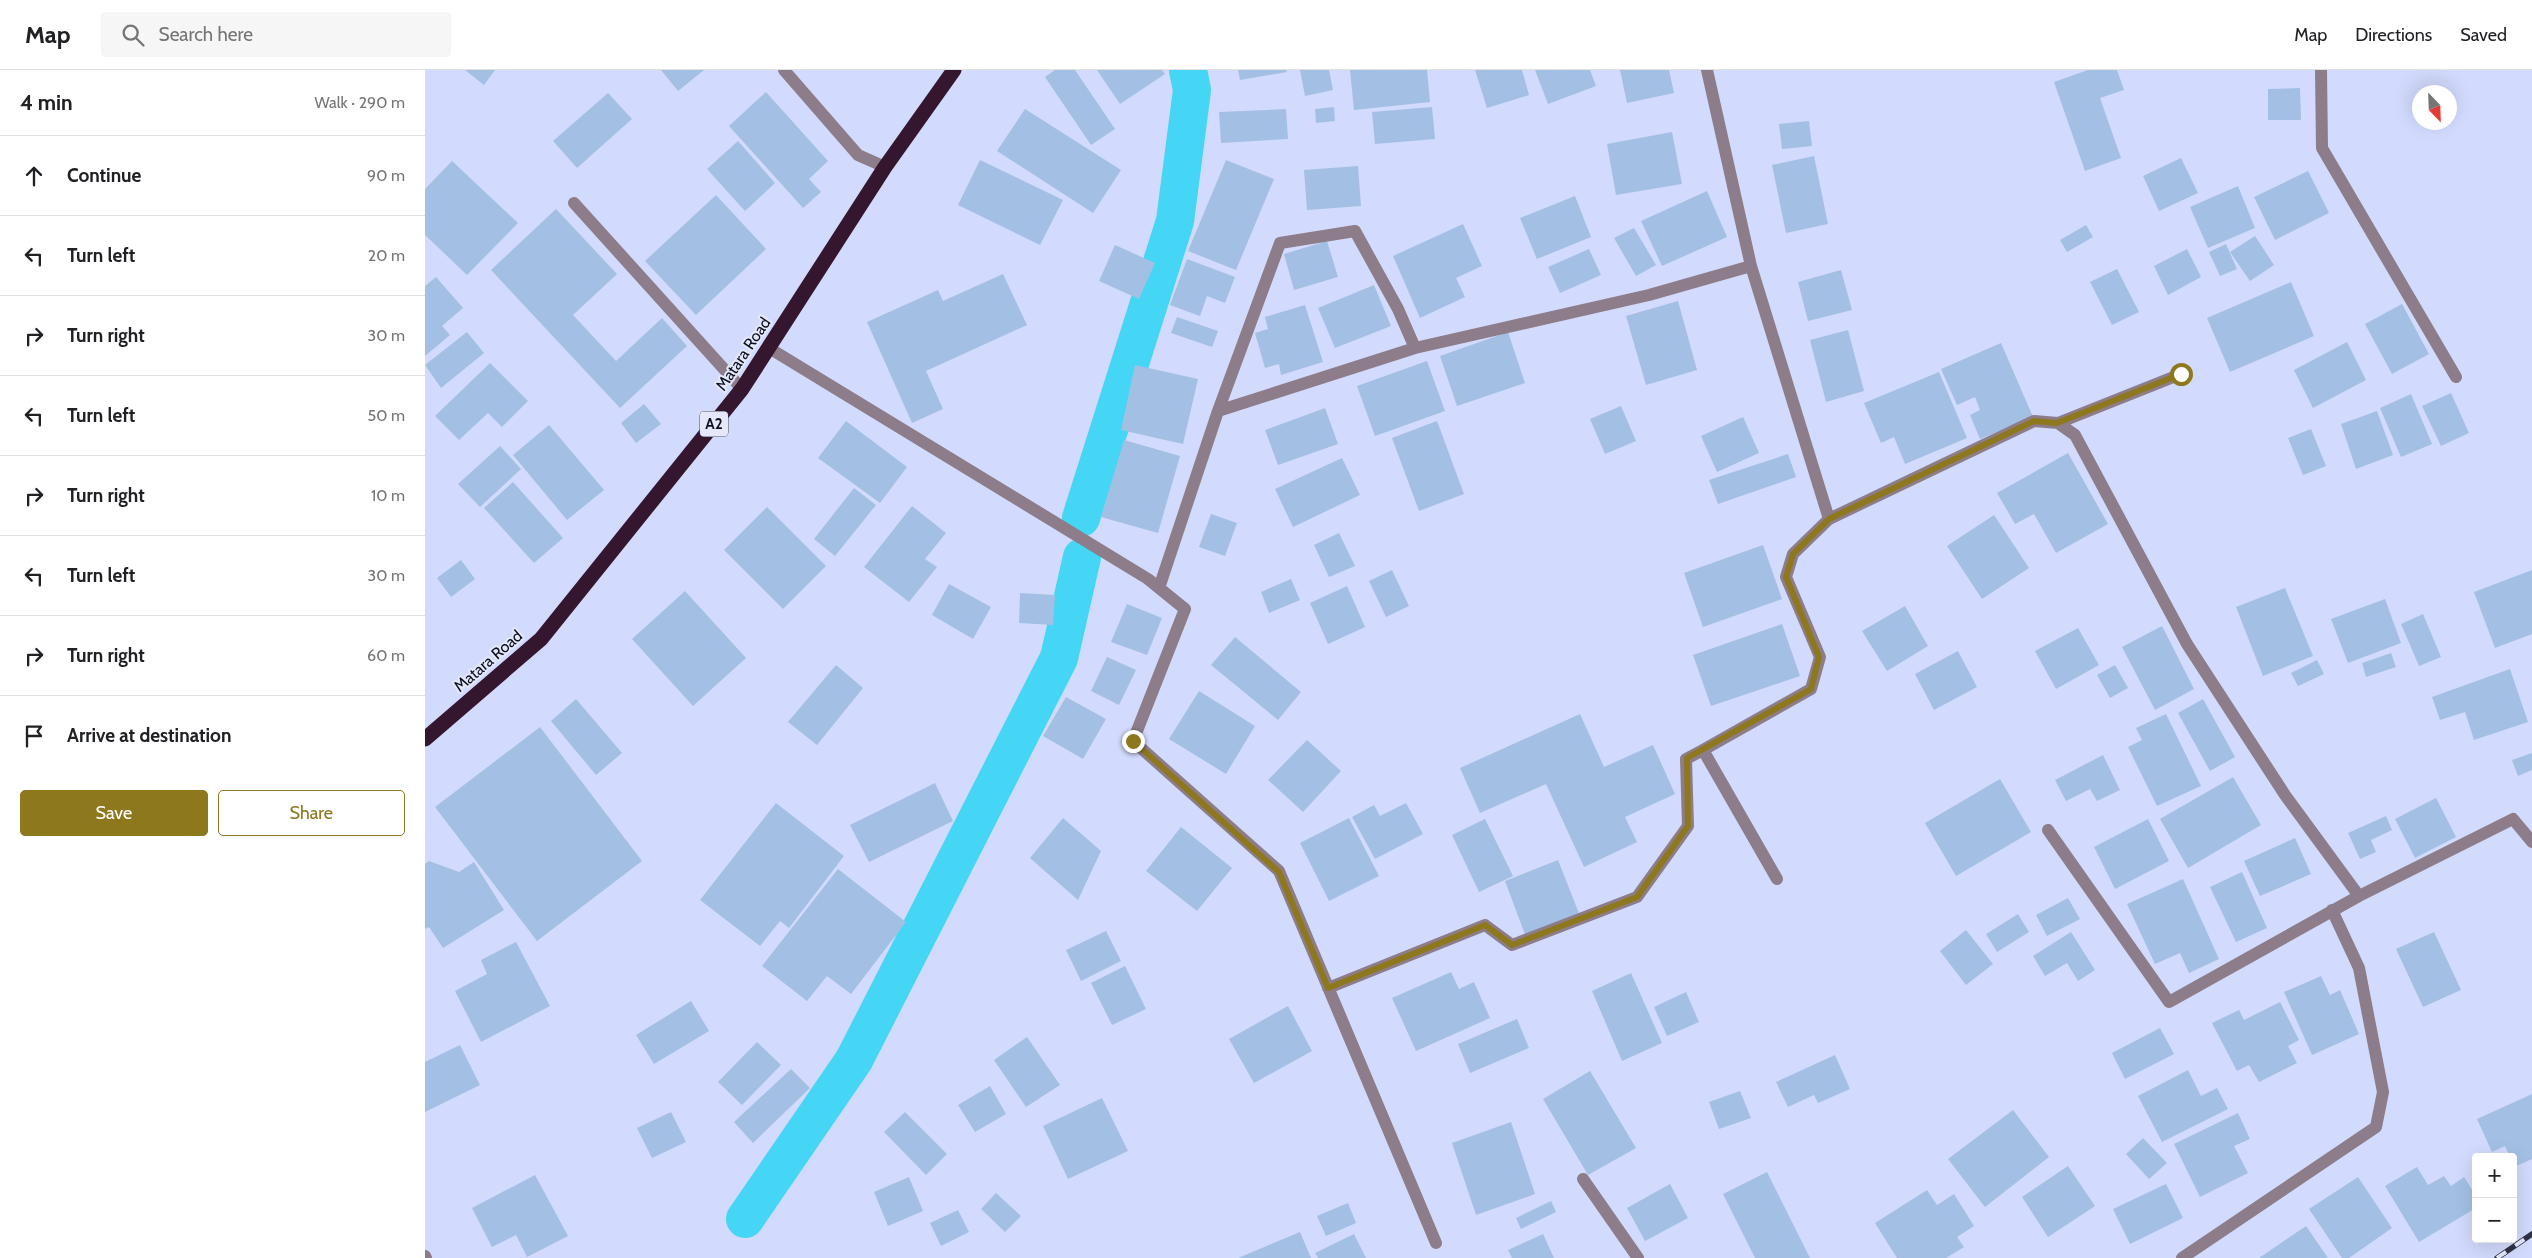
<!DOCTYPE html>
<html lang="en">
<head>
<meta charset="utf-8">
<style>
  :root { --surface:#fff; --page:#f6f6f6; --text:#202124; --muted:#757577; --line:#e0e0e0; --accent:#8e781d }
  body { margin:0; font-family:Cabin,sans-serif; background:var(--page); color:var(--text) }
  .controls { position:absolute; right:15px; bottom:15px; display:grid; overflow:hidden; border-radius:5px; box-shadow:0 5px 20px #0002 }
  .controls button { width:45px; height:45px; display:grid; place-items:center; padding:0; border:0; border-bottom:1px solid var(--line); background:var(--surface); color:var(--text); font:25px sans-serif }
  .compass { position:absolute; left:1987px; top:15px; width:45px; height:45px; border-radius:50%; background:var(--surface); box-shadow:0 5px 20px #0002; rotate:157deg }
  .stop { position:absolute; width:15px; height:15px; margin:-11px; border:4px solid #8e781d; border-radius:50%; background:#fff }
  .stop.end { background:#8e781d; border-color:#fff; box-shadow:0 1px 5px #0008 }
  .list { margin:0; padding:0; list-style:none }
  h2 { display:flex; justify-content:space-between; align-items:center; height:65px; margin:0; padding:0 20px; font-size:21px }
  h2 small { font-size:16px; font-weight:400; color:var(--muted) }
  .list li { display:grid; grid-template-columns:32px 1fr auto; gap:15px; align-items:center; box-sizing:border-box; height:80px; padding:0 20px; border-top:1px solid var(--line) }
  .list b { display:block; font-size:19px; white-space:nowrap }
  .list em { font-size:16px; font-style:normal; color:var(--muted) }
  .actions { display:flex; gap:10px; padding:15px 20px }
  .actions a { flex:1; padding:11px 0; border:1px solid var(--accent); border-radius:5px; text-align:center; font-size:18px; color:var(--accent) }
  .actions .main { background:var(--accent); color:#fff }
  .icon { flex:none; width:28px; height:28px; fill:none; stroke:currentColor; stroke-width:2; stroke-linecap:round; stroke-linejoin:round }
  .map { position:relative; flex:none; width:2107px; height:1188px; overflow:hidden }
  header { display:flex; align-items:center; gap:30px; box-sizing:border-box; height:70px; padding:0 25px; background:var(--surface); border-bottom:1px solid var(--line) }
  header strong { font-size:24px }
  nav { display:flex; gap:28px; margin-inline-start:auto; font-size:18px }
  .search { width:350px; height:45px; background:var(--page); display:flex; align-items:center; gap:12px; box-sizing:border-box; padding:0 18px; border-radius:5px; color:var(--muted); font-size:19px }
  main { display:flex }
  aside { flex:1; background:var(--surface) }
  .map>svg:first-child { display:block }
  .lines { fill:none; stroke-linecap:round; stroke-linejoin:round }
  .canal { stroke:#44d6f4; stroke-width:38 }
  .building { fill:#a3c0e4 }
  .street { stroke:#8d7c89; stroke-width:12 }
  .highway { stroke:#34162e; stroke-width:15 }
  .rail-casing { stroke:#2e3244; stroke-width:5.5 }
  .rail { stroke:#e4e8fa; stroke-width:4; stroke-dasharray:11; stroke-linecap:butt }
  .route { stroke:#8e781d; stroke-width:6 }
  .labels { text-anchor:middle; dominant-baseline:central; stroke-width:4; stroke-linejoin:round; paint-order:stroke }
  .shield { fill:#e4e8fa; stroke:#4d505f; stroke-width:1 }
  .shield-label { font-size:15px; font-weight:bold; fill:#0c0f1d }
  .street-label { font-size:16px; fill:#0c0f1d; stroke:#e4e8fa }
</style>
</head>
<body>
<header>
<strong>Map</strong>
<div class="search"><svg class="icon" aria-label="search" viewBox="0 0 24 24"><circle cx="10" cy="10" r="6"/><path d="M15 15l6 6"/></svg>Search here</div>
<nav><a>Map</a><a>Directions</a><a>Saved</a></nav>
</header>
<main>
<aside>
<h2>4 min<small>Walk · 290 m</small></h2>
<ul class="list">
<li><svg class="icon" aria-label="ahead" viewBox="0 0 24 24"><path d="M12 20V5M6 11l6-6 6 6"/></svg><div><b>Continue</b></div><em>90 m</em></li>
<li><svg class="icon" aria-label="left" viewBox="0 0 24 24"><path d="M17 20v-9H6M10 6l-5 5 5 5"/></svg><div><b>Turn left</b></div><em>20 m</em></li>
<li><svg class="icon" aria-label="right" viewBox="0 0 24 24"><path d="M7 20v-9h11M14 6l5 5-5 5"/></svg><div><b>Turn right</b></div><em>30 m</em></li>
<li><svg class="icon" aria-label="left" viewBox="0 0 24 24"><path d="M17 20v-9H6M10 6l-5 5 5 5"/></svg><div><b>Turn left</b></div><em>50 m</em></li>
<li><svg class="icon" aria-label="right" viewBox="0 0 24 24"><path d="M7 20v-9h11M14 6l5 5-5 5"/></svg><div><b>Turn right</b></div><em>10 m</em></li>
<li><svg class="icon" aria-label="left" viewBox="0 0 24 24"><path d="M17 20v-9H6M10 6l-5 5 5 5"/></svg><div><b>Turn left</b></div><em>30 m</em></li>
<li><svg class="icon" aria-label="right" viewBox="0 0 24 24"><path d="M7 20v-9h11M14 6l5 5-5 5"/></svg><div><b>Turn right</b></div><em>60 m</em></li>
<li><svg class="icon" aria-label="arrive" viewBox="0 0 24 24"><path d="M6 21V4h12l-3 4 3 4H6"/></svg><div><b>Arrive at destination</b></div></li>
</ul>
<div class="actions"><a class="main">Save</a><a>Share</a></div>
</aside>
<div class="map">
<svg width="2107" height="1188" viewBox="0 0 2107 1188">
  <rect width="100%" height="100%" fill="#d2dafd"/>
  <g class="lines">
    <path class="canal" d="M 656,448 L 750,151 L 767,20 L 763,0
      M 320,1149 L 429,990 L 634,588 L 657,487"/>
  </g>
  <path class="building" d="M 40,0 L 70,0 L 59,15 Z
    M 236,0 L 279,0 L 253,21 Z
    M 630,0 L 650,0 L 690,59 L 666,75 L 620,7 Z
    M 672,0 L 737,0 L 740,4 L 695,34 Z
    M 813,0 L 861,0 L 862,2 L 815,10 Z
    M 875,0 L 904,0 L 908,20 L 880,26 Z
    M 925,0 L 1002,0 L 1005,32 L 929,40 Z
    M 1050,0 L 1097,0 L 1104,25 L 1062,38 Z
    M 1110,0 L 1165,0 L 1171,16 L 1123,34 Z
    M 1195,0 L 1244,0 L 1249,23 L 1202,33 Z
    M 1663,0 L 1692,0 L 1699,20 L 1675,28 L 1696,88 L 1660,101 L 1629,12 Z
    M 1875,18 L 1876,50 L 1843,50 L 1843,19 Z
    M 341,22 L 403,91 L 384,109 L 396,122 L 378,138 L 304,56 Z
    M 183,23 L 207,49 L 152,98 L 128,71 Z
    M 909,37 L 910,51 L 891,53 L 890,39 Z
    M 1007,37 L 1010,69 L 950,74 L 947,42 Z
    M 600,39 L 696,100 L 668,143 L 572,81 Z
    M 861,39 L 863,69 L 796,73 L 794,42 Z
    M 1384,51 L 1387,76 L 1357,79 L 1354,54 Z
    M 1247,62 L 1257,114 L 1191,125 L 1182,74 Z
    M 313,71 L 350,113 L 320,141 L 282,99 Z
    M 1389,86 L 1403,154 L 1361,163 L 1347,95 Z
    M 1756,88 L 1773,123 L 1734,141 L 1718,106 Z
    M 555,90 L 638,130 L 615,175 L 533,135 Z
    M 801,90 L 849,109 L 811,200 L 763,181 Z
    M 27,91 L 93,153 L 42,205 L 0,165 L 0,119 Z
    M 933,96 L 936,136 L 882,140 L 879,100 Z
    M 1883,101 L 1904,143 L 1850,170 L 1829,127 Z
    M 1813,116 L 1830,158 L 1783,178 L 1765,137 Z
    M 1282,121 L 1302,167 L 1237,196 L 1216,151 Z
    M 291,125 L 341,179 L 271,245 L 220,191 Z
    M 1150,126 L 1166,167 L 1112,189 L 1095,148 Z
    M 131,139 L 192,204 L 148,245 L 191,291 L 237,248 L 262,276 L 195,338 L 66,200 Z
    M 1038,154 L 1057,196 L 1031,208 L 1040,227 L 995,248 L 968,186 Z
    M 1661,155 L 1668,167 L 1642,182 L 1635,170 Z
    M 1209,158 L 1231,195 L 1211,206 L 1189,168 Z
    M 1830,166 L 1849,195 L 1825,211 L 1805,182 Z
    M 902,171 L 913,207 L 869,220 L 859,184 Z
    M 1801,174 L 1812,199 L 1795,206 L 1784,182 Z
    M 690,175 L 730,193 L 714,229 L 674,211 Z
    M 1164,179 L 1176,205 L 1135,223 L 1123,197 Z
    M 1762,179 L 1776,207 L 1743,225 L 1729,196 Z
    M 762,189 L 810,207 L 800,233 L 782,226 L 775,246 L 745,235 Z
    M 1692,199 L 1714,242 L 1687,255 L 1665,212 Z
    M 1416,200 L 1427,240 L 1383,251 L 1373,212 Z
    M 578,204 L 602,255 L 501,301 L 518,339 L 487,353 L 442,252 L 513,220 L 518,231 Z
    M 11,207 L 38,238 L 17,256 L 25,265 L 0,286 L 0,216 Z
    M 1866,212 L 1889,266 L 1805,302 L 1782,248 Z
    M 949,215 L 966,256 L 910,278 L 893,238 Z
    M 1253,231 L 1272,300 L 1221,315 L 1201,246 Z
    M 1977,234 L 2004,284 L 1967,304 L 1940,254 Z
    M 880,235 L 898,292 L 856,305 L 854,294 L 840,298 L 830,263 L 843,259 L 840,247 Z
    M 752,247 L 793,261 L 787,277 L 746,263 Z
    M 1423,260 L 1439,321 L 1401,332 L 1385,270 Z
    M 42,262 L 59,283 L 16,318 L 0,295 Z
    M 1083,262 L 1100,313 L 1032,336 L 1015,286 Z
    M 1922,272 L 1941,310 L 1888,338 L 1869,300 Z
    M 1576,273 L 1608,347 L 1555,369 L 1545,345 L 1555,340 L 1550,327 L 1532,335 L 1516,299 Z
    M 1002,291 L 1020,341 L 950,366 L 932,316 Z
    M 65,293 L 103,331 L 77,357 L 63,343 L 34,370 L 10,346 Z
    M 710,295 L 773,309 L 758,374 L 696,360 Z
    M 1514,302 L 1542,368 L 1480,394 L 1469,367 L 1456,373 L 1439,333 Z
    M 2026,323 L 2044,363 L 2016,376 L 1997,336 Z
    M 1986,324 L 2007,374 L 1976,387 L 1955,338 Z
    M 219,334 L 236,354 L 211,373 L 196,353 Z
    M 1196,336 L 1211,371 L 1180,384 L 1165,349 Z
    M 900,338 L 913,374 L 853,395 L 840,360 Z
    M 1952,341 L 1968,385 L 1931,399 L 1916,354 Z
    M 1318,347 L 1334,383 L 1292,402 L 1276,366 Z
    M 421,351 L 482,397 L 455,433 L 393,388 Z
    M 1012,351 L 1039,424 L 994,441 L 967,368 Z
    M 124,355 L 179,420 L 142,450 L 88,385 Z
    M 1886,359 L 1901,396 L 1878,405 L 1863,368 Z
    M 699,370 L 755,386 L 733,463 L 676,447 Z
    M 75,376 L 96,399 L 55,437 L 33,414 Z
    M 1643,383 L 1683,454 L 1631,483 L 1609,444 L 1590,454 L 1572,423 Z
    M 1363,384 L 1371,407 L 1293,434 L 1284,410 Z
    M 917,388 L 935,425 L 868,457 L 850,419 Z
    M 88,412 L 138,468 L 109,493 L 59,438 Z
    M 429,418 L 451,435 L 410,486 L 389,469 Z
    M 487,436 L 521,463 L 500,489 L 512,497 L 484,532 L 439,497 Z
    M 342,437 L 401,496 L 358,539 L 299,480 Z
    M 786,444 L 812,453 L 800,486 L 774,477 Z
    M 1569,445 L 1604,498 L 1557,529 L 1522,476 Z
    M 914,463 L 930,496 L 904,507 L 889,475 Z
    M 1338,475 L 1357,529 L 1278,557 L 1259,503 Z
    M 36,490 L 50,509 L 26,527 L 12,508 Z
    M 967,500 L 984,536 L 961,547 L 944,511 Z
    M 2107,500 L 2107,564 L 2070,578 L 2049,522 Z
    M 866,509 L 875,530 L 844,543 L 836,522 Z
    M 524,514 L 566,537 L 548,569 L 507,545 Z
    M 922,516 L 940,557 L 903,574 L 885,533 Z
    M 1860,518 L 1888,586 L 1838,606 L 1811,537 Z
    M 260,521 L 321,588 L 268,636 L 207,569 Z
    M 595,523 L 630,525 L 628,555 L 594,553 Z
    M 1960,529 L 1976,573 L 1923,593 L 1906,549 Z
    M 702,534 L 737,548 L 722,585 L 686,572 Z
    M 1480,536 L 1503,576 L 1462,601 L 1437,561 Z
    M 1998,544 L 2016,587 L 1994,596 L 1976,554 Z
    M 1357,554 L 1375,606 L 1286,636 L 1268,585 Z
    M 1737,556 L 1769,619 L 1730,640 L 1697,577 Z
    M 1653,558 L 1674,595 L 1631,619 L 1610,581 Z
    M 810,567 L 876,622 L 853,650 L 786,595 Z
    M 1533,581 L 1552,617 L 1509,640 L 1490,604 Z
    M 1966,583 L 1971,597 L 1941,607 L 1937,593 Z
    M 682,587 L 711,600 L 694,635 L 666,621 Z
    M 1892,590 L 1899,604 L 1873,616 L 1866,603 Z
    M 411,595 L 438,618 L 392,675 L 363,652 Z
    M 1690,595 L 1703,618 L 1685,628 L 1672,605 Z
    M 2085,599 L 2103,652 L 2049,670 L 2040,642 L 2015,650 L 2007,627 Z
    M 774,621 L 830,656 L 801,704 L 744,669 Z
    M 641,627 L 681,649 L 658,689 L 618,666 Z
    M 151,629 L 197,683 L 171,705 L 126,651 Z
    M 1778,629 L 1810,687 L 1785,701 L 1753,643 Z
    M 1155,644 L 1179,697 L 1228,675 L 1250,724 L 1200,747 L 1212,772 L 1159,797 L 1121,714 L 1055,743 L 1035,698 Z
    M 1741,644 L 1776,716 L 1732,736 L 1703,677 L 1717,670 L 1711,658 Z
    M 115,657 L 217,791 L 112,871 L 10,737 Z
    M 882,670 L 916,701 L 878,742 L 843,710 Z
    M 2107,683 L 2107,700 L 2093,706 L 2087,690 Z
    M 1678,685 L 1695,720 L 1672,731 L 1665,719 L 1641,731 L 1630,710 Z
    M 1808,707 L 1836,755 L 1763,798 L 1735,749 Z
    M 1575,709 L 1606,762 L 1531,806 L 1500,753 Z
    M 510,713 L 528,751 L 444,792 L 425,755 Z
    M 2011,728 L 2031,767 L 1990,788 L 1970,749 Z
    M 351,733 L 419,786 L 364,858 L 355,851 L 335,876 L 275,830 Z
    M 981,733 L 998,764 L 950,789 L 927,747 L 949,735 L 955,746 Z
    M 1961,746 L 1967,760 L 1946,770 L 1951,782 L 1935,789 L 1923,763 Z
    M 638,748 L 676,781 L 653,830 L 605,788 Z
    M 924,748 L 954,806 L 904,831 L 875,773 Z
    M 1060,749 L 1088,806 L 1054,822 L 1027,765 Z
    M 1723,749 L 1744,791 L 1690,819 L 1669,777 Z
    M 756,757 L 807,798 L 772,841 L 721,801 Z
    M 1870,768 L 1886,804 L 1835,826 L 1819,791 Z
    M 1133,790 L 1155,846 L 1101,867 L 1080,811 Z
    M 4,791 L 34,802 L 49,792 L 79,840 L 18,878 L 4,857 L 0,859 L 0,794 Z
    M 413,799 L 481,852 L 426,924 L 402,906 L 382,931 L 337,896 Z
    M 1817,802 L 1842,858 L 1811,872 L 1785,817 Z
    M 1758,809 L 1794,889 L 1764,903 L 1755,883 L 1730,894 L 1702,834 Z
    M 1643,828 L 1655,849 L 1622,866 L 1611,845 Z
    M 1593,844 L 1604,862 L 1572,882 L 1561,864 Z
    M 1541,860 L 1568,894 L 1541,915 L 1515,881 Z
    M 681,861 L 696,891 L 656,911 L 641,880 Z
    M 1646,862 L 1670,900 L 1653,911 L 1642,893 L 1620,906 L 1608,886 Z
    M 2009,862 L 2036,920 L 1998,937 L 1971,879 Z
    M 91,872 L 125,936 L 56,972 L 30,921 L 62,904 L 56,890 Z
    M 700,896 L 721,939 L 687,955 L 666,913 Z
    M 1026,902 L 1034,919 L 1049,912 L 1065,948 L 991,981 L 967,928 Z
    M 1206,903 L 1237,973 L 1197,991 L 1167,921 Z
    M 1896,906 L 1905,925 L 1915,920 L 1934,964 L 1887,985 L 1859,922 Z
    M 1261,922 L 1274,952 L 1242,966 L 1229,937 Z
    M 266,931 L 284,961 L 229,994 L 211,965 Z
    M 1855,932 L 1874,970 L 1863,976 L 1872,993 L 1834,1012 L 1824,995 L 1812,1001 L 1787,953 L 1814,940 L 1819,950 Z
    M 863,936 L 887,981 L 829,1013 L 804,969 Z
    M 1092,949 L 1104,978 L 1045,1003 L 1033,974 Z
    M 1735,958 L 1749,984 L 1700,1009 L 1687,983 Z
    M 602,967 L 635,1015 L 601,1037 L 569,990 Z
    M 332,972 L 356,995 L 317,1035 L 293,1012 Z
    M 35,975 L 55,1015 L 0,1042 L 0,992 Z
    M 1410,985 L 1425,1019 L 1393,1033 L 1389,1025 L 1363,1037 L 1351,1012 Z
    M 366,999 L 385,1018 L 328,1073 L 309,1052 Z
    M 1763,1000 L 1776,1026 L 1792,1018 L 1803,1039 L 1737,1072 L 1713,1026 Z
    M 1165,1001 L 1211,1078 L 1163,1105 L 1118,1029 Z
    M 565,1016 L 581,1044 L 550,1062 L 533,1035 Z
    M 1315,1021 L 1326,1048 L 1294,1059 L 1284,1032 Z
    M 2107,1024 L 2107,1089 L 2089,1097 L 2088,1087 L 2085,1087 L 2080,1076 L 2067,1082 L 2052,1049 Z
    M 677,1028 L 703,1081 L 643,1109 L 618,1056 Z
    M 1588,1040 L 1624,1087 L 1560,1137 L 1523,1089 Z
    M 246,1042 L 261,1072 L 227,1088 L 212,1058 Z
    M 480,1042 L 522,1084 L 501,1105 L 459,1062 Z
    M 1813,1043 L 1825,1069 L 1809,1076 L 1823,1103 L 1775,1127 L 1749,1074 Z
    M 1086,1052 L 1110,1124 L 1051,1145 L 1027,1073 Z
    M 1718,1068 L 1742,1093 L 1724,1109 L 1701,1084 Z
    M 1643,1096 L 1670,1136 L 1623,1167 L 1597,1127 Z
    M 1992,1097 L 2003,1115 L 2019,1106 L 2026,1116 L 2039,1107 L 2051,1126 L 2051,1138 L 1994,1172 L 1960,1116 Z
    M 1342,1102 L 1385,1188 L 1330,1188 L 1298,1124 Z
    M 110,1105 L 143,1166 L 102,1187 L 91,1165 L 67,1177 L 47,1138 Z
    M 484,1107 L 498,1141 L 463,1156 L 449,1122 Z
    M 1933,1107 L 1967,1158 L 1924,1188 L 1917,1188 L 1884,1139 Z
    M 1245,1114 L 1263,1148 L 1220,1171 L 1202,1138 Z
    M 1741,1114 L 1758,1148 L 1705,1174 L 1688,1139 Z
    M 1502,1120 L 1512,1135 L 1529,1124 L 1549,1156 L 1532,1167 L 1539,1177 L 1521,1188 L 1472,1188 L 1450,1153 Z
    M 571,1123 L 596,1146 L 580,1162 L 556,1139 Z
    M 1126,1131 L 1131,1142 L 1096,1159 L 1091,1148 Z
    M 923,1133 L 931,1153 L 901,1166 L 892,1146 Z
    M 533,1140 L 544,1162 L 516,1176 L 505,1153 Z
    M 1881,1156 L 1903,1188 L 1834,1188 Z
    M 875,1162 L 886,1188 L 813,1188 Z
    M 929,1164 L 941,1188 L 893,1188 L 890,1183 Z
    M 1118,1164 L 1129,1188 L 1087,1188 L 1083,1180 Z"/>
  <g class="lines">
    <path class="street" d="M 359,0 L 433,85 L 460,97
      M 1282,0 L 1326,196 L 1404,449 L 1368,484 L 1361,507 L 1395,587 L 1386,619 L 1278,680 L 1352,809
      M 1896,0 L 1897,78 L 2031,307
      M 149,133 L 317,319
      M 344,278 L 723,509 L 760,539 L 708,671 L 854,801 L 1011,1173
      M 793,341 L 855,173 L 930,161 L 973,239 L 990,278
      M 1633,353 L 1756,304
      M 1404,449 L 1609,351 L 1633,353 L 1650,365 L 1762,574 L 1860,725 L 1934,826
      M 734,518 L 793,341 L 990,278 L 1224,225 L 1326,196
      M 1623,760 L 1744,932 L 1934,826 L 2088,749 L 2107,772
      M 903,918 L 1060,855 L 1087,875 L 1212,827 L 1263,756 L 1261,689 L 1278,680
      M 1158,1109 L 1213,1188
      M 0,1186 L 1,1188
      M 1757,1188 L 1951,1057 L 1958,1022 L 1934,898 L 1907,840"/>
    <path class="highway" d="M 0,669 L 116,569 L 317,319 L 460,97 L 529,0"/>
    <g class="rail-casing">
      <path id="rail" d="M 2072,1188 L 2107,1164"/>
    </g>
    <use href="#rail" class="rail"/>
  </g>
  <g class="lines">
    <path class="route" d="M 708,671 L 854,802 L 903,918 L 1060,855 L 1087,875 L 1212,827 L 1263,756 L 1262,688 L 1386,619 L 1394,587 L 1361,507 L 1368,484 L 1404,449 L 1609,351 L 1632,353 L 1756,304"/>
  </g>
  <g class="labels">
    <rect class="shield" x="275" y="341.5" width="28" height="25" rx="4"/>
    <g class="shield-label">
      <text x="289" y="354">A2</text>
    </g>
    <g class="street-label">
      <text transform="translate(318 284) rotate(-56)">Matara Road</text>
      <text transform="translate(63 591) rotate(-41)">Matara Road</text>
    </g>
  </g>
</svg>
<div class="controls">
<button>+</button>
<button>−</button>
</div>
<svg class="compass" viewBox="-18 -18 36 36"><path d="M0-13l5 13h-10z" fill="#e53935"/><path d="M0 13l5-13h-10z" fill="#757577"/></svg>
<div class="stop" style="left:1756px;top:304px"></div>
<div class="stop end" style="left:708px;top:671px"></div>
</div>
</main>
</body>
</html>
